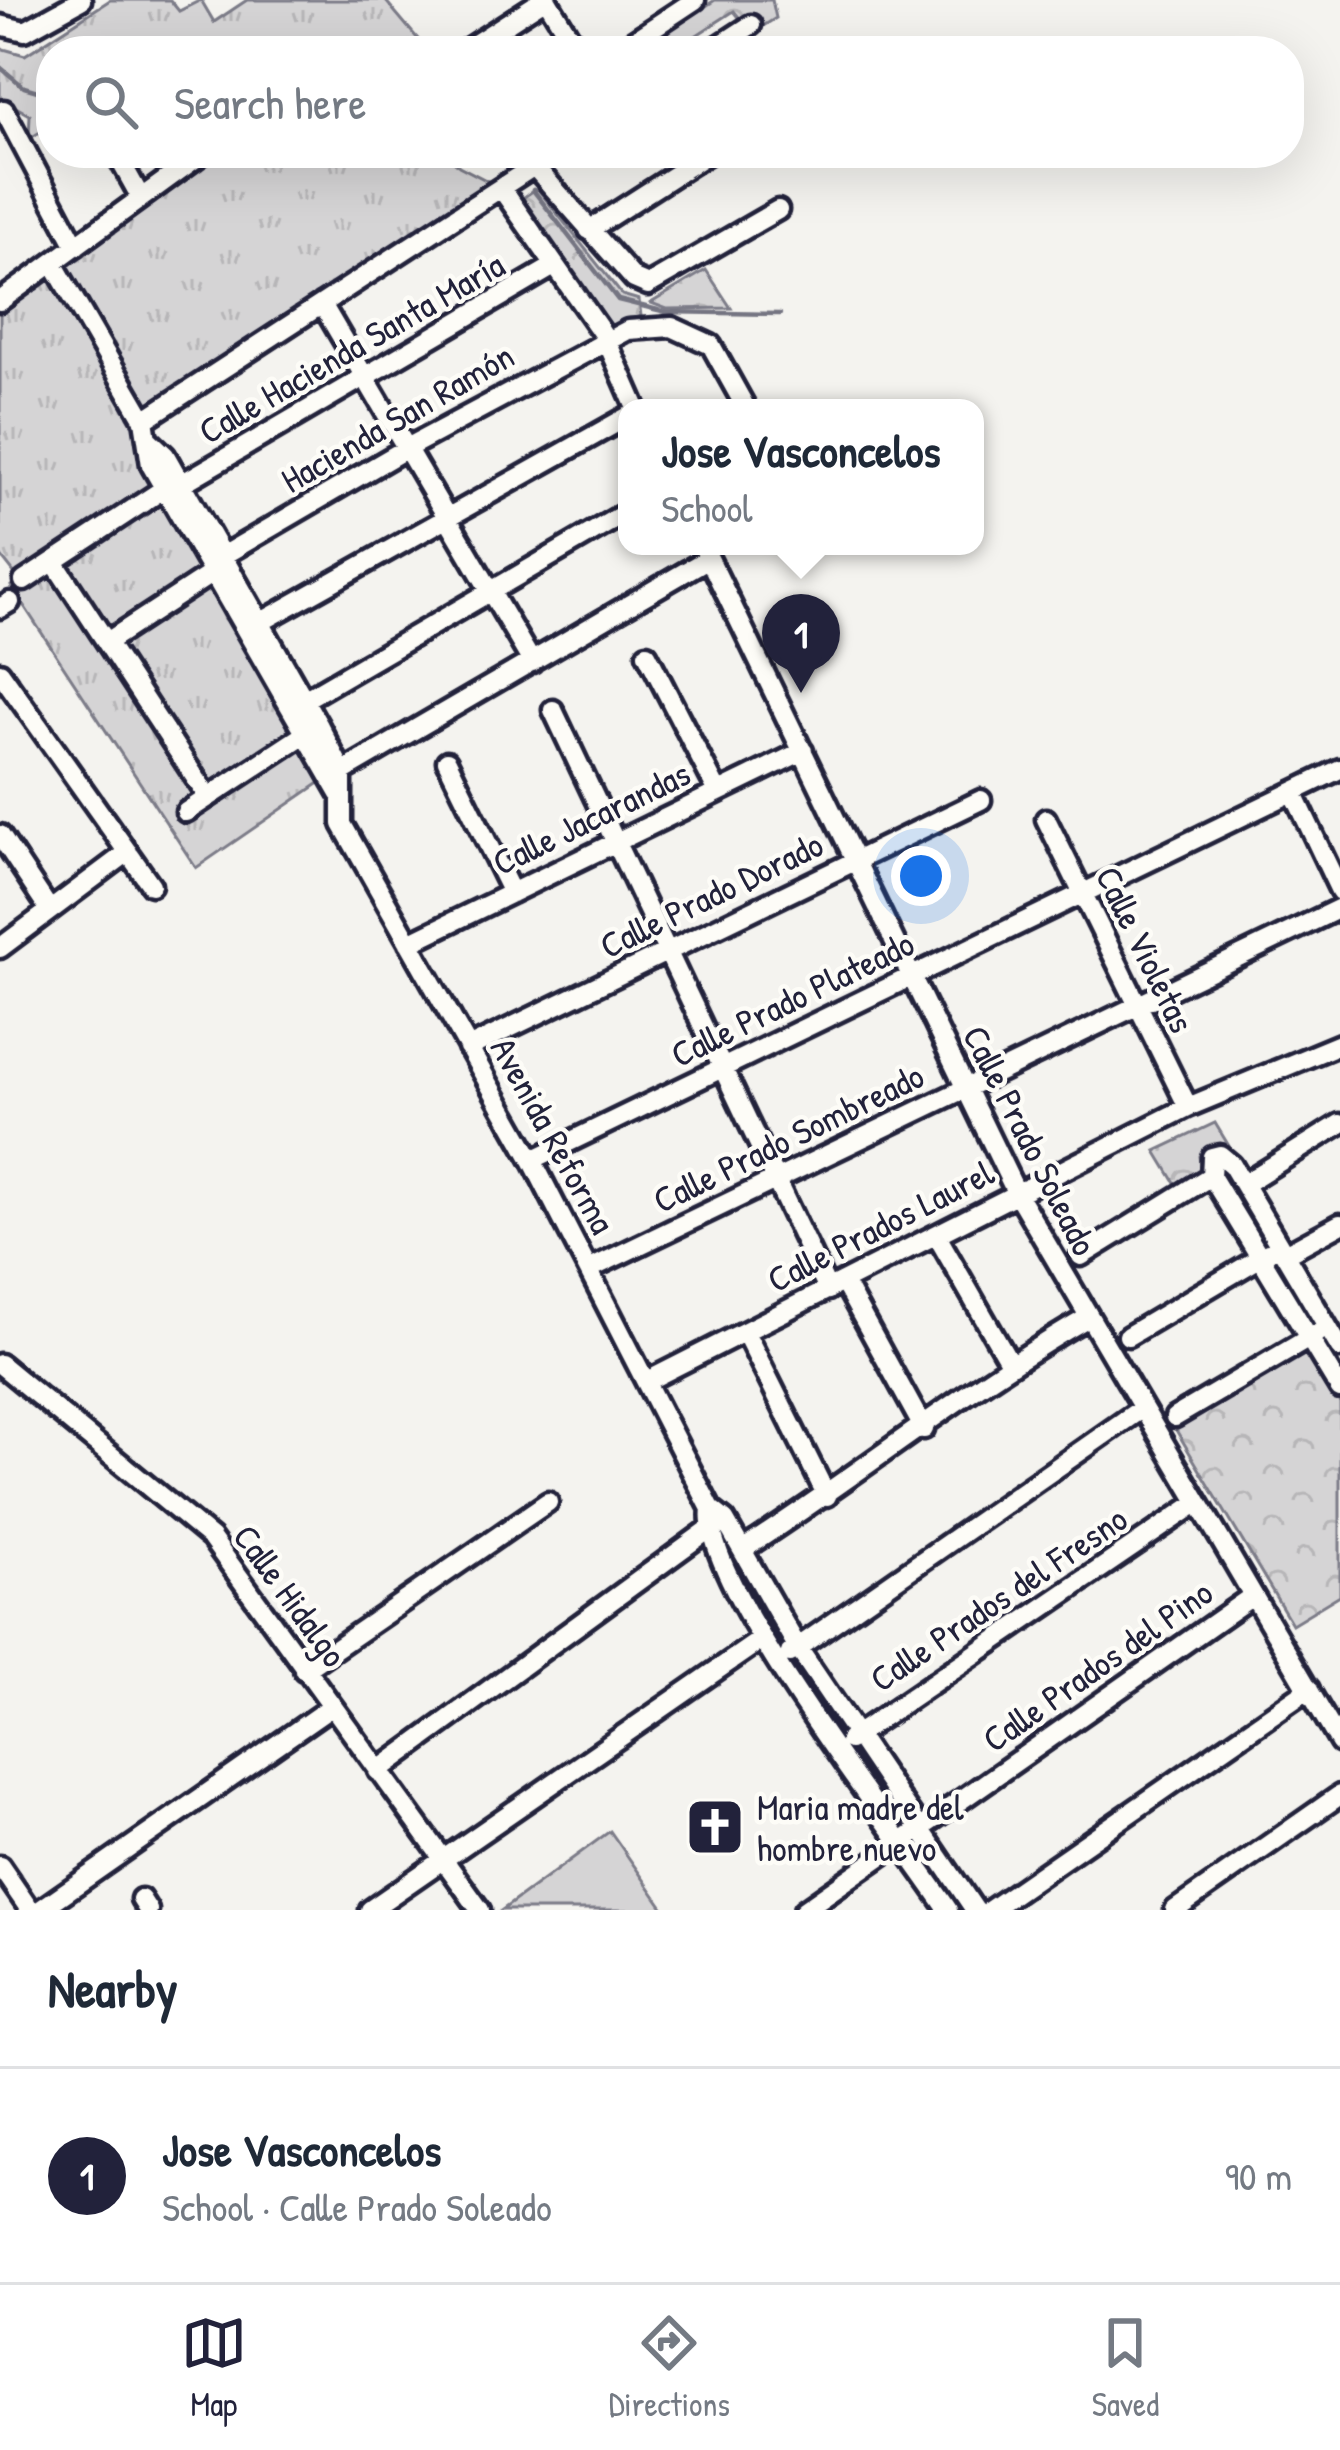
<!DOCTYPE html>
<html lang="en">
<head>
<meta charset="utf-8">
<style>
  :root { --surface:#fff; --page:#f6f6f7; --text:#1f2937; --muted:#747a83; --line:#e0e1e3; --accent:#22223b }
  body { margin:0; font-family:"Patrick Hand",sans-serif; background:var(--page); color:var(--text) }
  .you { position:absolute; left:921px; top:876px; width:42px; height:42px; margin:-30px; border:9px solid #fff; border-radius:50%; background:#1a73e8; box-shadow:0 0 0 18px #1a73e833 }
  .badge { display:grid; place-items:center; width:78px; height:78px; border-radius:50%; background:var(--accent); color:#fff; font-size:39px; font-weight:700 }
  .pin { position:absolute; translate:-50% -99px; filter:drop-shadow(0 3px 6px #0008) }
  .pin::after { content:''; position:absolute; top:63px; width:42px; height:36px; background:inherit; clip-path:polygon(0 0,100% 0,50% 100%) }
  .popup { position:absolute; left:618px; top:399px; width:366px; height:156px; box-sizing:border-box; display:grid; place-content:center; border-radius:24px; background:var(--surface); filter:drop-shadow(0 3px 9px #0005); font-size:39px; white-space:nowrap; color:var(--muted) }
  .popup b { font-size:45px; color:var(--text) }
  .popup::after { content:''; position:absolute; left:50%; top:100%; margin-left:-24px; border:24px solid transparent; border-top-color:var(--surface) }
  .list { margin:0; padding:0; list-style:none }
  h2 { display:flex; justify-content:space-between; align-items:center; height:156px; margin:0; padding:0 48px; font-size:51px }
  h2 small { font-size:39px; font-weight:400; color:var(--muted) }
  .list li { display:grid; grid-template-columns:78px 1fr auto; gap:36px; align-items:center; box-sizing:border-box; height:216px; padding:0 48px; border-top:3px solid var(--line) }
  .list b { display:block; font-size:45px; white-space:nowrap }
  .list p { margin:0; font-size:39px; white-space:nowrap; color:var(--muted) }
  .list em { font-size:39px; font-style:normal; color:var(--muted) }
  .icon { flex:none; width:66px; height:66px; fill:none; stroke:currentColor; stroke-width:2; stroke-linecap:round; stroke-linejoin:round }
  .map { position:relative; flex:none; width:1340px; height:1910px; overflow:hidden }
  .search { position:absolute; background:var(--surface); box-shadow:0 12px 48px #0002; left:36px; right:36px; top:36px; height:132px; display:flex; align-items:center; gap:30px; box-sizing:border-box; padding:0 42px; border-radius:48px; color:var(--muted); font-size:45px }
  .sheet { height:372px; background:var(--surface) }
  nav { display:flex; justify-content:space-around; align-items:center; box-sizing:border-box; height:168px; border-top:3px solid var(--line); background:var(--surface); font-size:33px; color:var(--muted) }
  nav a { display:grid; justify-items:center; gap:6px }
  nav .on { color:var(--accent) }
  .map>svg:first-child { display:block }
  .grass { fill:url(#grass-tufts); stroke:#7c7b88; stroke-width:3 }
  .park { fill:url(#park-crowns); stroke:#7c7b88; stroke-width:3 }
  .garden { fill:#d5d4d5; stroke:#7c7b88; stroke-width:3 }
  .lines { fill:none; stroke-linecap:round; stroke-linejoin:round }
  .stream { stroke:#757582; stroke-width:4.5 }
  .minor-casing { stroke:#22223b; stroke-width:27 }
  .minor { stroke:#fdfcf7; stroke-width:18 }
  .labels { text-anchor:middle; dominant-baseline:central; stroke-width:9; stroke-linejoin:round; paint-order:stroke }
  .street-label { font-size:36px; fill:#22223b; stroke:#fdfcf7 }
  .poi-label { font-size:36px; fill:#22223b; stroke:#fdfcf7; text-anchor:start }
</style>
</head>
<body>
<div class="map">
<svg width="1340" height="1910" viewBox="0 0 1340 1910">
  <defs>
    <pattern id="grass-tufts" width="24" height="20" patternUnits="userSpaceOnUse" patternTransform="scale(3)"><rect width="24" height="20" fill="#d5d4d5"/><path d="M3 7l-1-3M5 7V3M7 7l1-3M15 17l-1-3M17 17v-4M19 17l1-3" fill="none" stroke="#b7b6b8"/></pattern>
    <pattern id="park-crowns" width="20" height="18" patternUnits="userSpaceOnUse" patternTransform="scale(3)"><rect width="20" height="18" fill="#d5d4d5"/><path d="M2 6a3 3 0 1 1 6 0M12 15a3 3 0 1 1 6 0" fill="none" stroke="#b7b6b8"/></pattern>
  </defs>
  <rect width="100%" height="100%" fill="#f4f3ef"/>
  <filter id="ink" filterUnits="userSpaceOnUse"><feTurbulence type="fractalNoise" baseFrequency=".00833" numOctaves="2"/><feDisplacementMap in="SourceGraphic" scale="24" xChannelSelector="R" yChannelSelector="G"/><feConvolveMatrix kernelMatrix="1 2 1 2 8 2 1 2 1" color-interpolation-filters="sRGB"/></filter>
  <g filter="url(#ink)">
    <path class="grass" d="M 110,0 L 170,0 L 179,11 L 201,0 L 214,22 L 247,0 L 385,0 L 428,51 L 51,51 L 51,125 L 29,139 L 30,115 L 0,98 L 0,48 L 25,55 Z
      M 211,153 L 446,153 L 459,166 L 501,188 L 144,420 L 137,410 L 128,417 L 334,773 L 196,868 L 11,586 L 19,579 L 0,555 L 0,300 Z"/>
    <path class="park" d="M 715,0 L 772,0 L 776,18 L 760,28 L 751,15 L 742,21 L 734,11 L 672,51 L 639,51 Z
      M 537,188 L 622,295 L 639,300 L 641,316 L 609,326 L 523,207 L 524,197 Z
      M 706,270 L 731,308 L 667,309 L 651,303 Z
      M 1215,1123 L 1235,1156 L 1220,1145 L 1207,1146 L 1199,1156 L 1201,1170 L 1176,1184 L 1156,1151 Z
      M 1306,1351 L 1340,1401 L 1340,1595 L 1292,1624 L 1176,1430 Z"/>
    <path class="garden" d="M 610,1831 L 665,1910 L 502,1910 Z"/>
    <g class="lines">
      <path class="stream" d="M 0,67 L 24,87 L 51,95
        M 533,190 L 618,300 L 666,312 L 780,314"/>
      <g class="minor-casing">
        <path id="minor" d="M 547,0 L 578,51
          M 0,25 L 25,31 L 81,0
          M 464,51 L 543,0
          M 618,51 L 695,0
          M 711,51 L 751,25
          M 4,110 L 76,246
          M 116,153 L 141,198
          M 534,166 L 634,279 L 648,285 L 778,210
          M 501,188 L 605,337 L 636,408
          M 589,230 L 709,153
          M 53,263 L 144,420 L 151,465 L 340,794
          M 0,301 L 203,153
          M 322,304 L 532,662
          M 144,420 L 554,153
          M 150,441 L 165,455 L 319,726 L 342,771 L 342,824 L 532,1160 L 711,1509 L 725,1520 L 798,1648 L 975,1910
          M 181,484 L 554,266
          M 703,546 L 1016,1192 L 1340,1743
          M 222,556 L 407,448 L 628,330 L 672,327 L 711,345 L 746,408
          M 54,562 L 208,797
          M 24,581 L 165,488
          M 0,608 L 10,602
          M 254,626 L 627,417
          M 107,642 L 214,572
          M 647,654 L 718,792
          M 0,672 L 151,885
          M 304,700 L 627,512
          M 553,710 L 828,1290
          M 447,761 L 512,893
          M 335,776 L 709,558
          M 1293,792 L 1340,891
          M 186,812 L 314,728
          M 1046,819 L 1188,1107
          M 0,835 L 49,909
          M 409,943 L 803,751
          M 0,948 L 128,852
          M 468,1048 L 981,800
          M 532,1160 L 1340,769
          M 1244,1184 L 1340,1124
          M 937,1236 L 1010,1363
          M 1285,1254 L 1340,1224
          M 1081,1256 L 1211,1176
          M 590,1269 L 1340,908
          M 844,1283 L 924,1429
          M 745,1332 L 827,1496
          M 1128,1336 L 1268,1253
          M 1340,1348 L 1232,1165 L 1220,1155 L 1212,1157 L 1211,1176 L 1340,1389
          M 0,1364 L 211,1538 L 480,1910
          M 649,1380 L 1188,1107 L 1340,1044
          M 1175,1417 L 1316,1334
          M 711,1509 C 699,1581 900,1837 948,1910
          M 742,1550 C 859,1475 967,1387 1087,1318
          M 790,1653 L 1141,1409
          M 304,1670 L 548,1502
          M 849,1740 L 1197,1503
          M 378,1771 L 708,1530
          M 0,1866 L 30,1910
          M 141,1899 L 148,1910
          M 40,1910 L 331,1707
          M 370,1910 L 762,1639
          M 804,1910 L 1251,1597
          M 990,1910 L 1309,1689
          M 1175,1910 L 1340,1795"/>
      </g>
      <use href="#minor" class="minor"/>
    </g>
  </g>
  <defs>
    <g id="church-square" transform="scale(3)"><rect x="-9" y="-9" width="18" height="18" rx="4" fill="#22223b" stroke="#fdfcf7"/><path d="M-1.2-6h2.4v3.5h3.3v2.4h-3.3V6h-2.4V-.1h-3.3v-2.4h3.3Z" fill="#fff"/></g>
  </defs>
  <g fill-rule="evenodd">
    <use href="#church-square" x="715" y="1827"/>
  </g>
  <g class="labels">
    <g class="street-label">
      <text transform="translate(351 347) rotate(-30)">Calle Hacienda Santa María</text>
      <text transform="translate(397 417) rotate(-30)">Hacienda San Ramón</text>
      <text transform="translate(591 817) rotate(-26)">Calle Jacarandas</text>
      <text transform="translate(711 894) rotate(-26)">Calle Prado Dorado</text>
      <text transform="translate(1146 949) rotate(64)">Calle Violetas</text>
      <text transform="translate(792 998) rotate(-26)">Calle Prado Plateado</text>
      <text transform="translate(554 1135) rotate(61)">Avenida Reforma</text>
      <text transform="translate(788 1137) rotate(-26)">Calle Prado Sombreado</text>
      <text transform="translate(1031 1140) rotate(63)">Calle Prado Soleado</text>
      <text transform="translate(880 1225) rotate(-27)">Calle Prados Laurel</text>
      <text transform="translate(291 1595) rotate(54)">Calle Hidalgo</text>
      <text transform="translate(998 1598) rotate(-34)">Calle Prados del Fresno</text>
      <text transform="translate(1097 1665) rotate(-35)">Calle Prados del Pino</text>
    </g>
    <g class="poi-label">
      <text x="757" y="1806">Maria madre del<tspan x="757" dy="41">hombre nuevo</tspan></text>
    </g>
  </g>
</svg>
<div class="you"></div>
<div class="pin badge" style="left:801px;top:693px">1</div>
<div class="popup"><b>Jose Vasconcelos</b>School</div>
<div class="search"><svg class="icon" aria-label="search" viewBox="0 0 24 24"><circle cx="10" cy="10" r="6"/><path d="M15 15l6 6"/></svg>Search here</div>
</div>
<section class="sheet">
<h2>Nearby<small></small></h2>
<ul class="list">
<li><span class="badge">1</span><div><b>Jose Vasconcelos</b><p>School · Calle Prado Soleado</p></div><em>90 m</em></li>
</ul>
</section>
<nav>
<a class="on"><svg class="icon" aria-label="map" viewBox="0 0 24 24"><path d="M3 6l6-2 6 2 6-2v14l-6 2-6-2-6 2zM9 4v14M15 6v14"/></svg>Map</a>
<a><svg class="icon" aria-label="directions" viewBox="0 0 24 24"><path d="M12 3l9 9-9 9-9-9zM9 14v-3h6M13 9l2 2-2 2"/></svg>Directions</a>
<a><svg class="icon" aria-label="saved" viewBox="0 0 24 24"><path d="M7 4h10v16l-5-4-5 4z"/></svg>Saved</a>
</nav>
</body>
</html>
